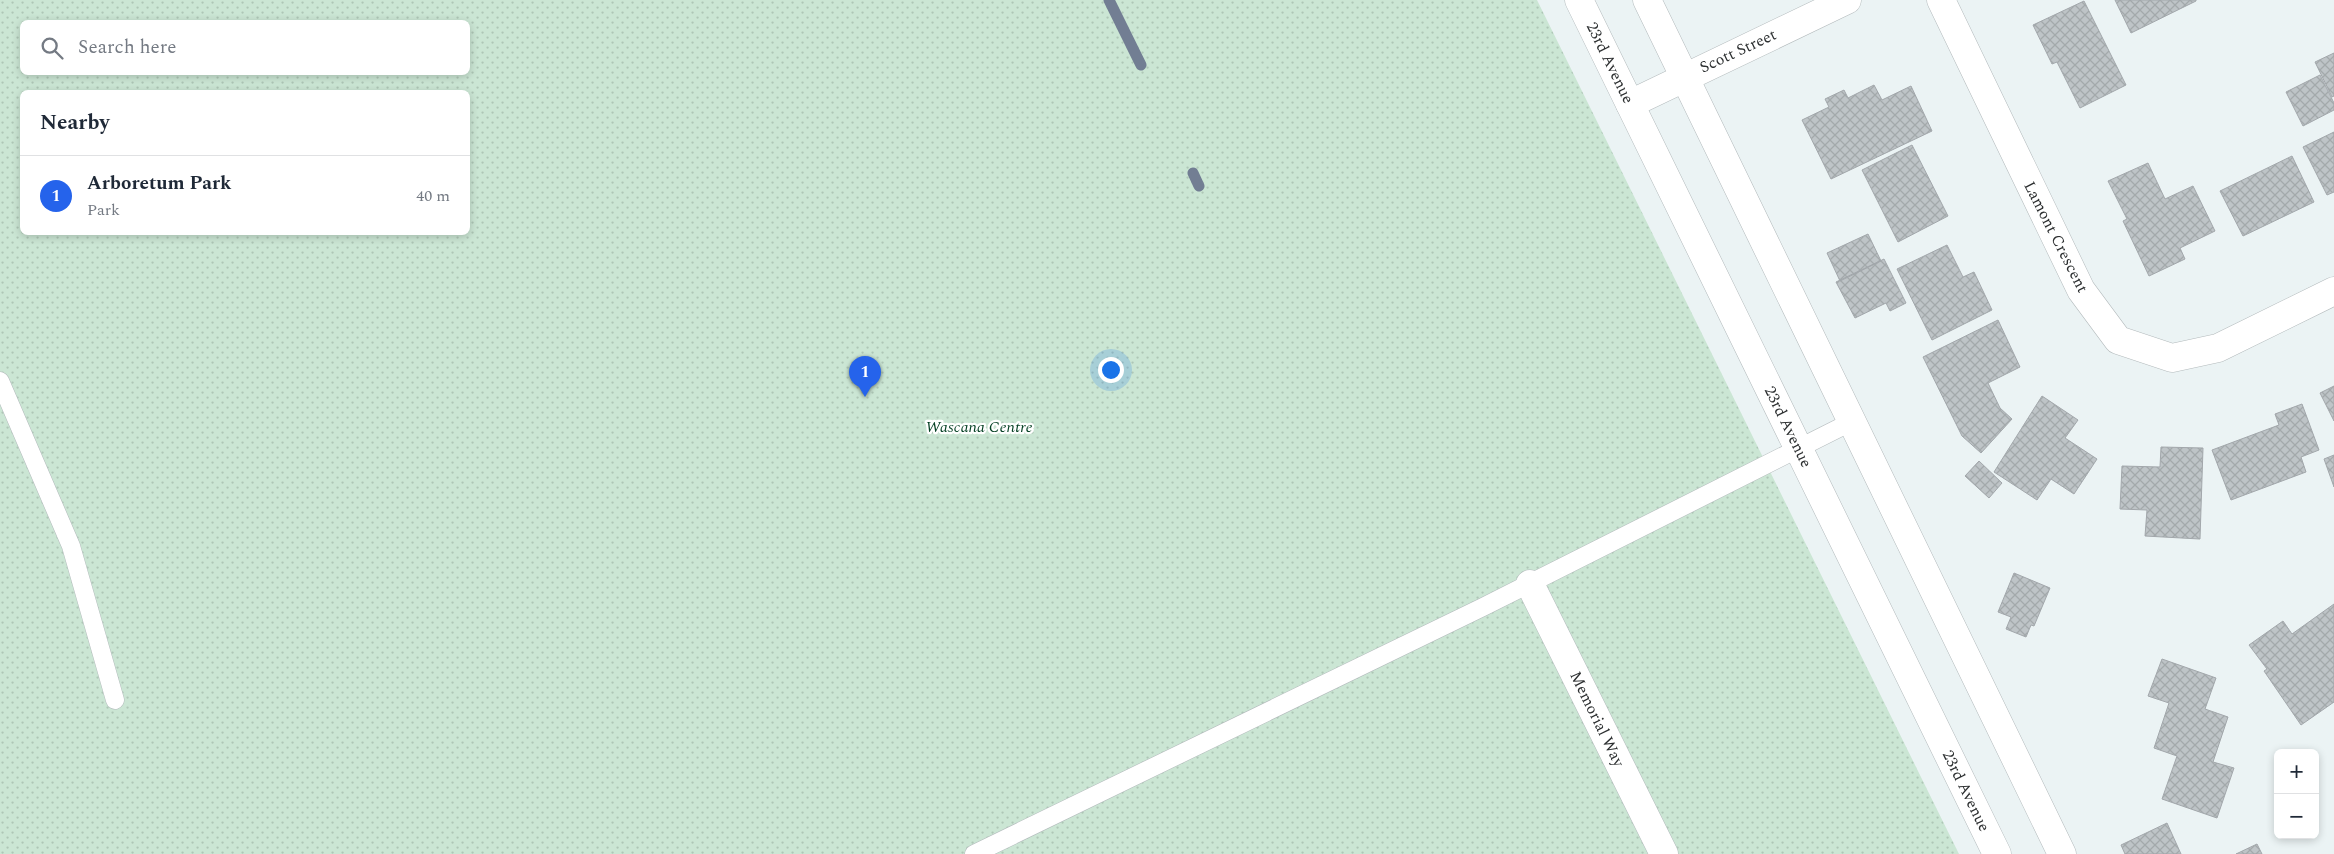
<!DOCTYPE html>
<html lang="en">
<head>
<meta charset="utf-8">
<style>
  :root { --surface:#fff; --page:#f6f6f7; --text:#1f2937; --muted:#747a83; --line:#e0e1e3; --accent:#2563eb }
  body { margin:0; font-family:Spectral,serif; background:var(--page); color:var(--text) }
  .controls { position:absolute; right:15px; bottom:15px; display:grid; overflow:hidden; border-radius:8px; box-shadow:0 2px 8px #0003 }
  .controls button { width:45px; height:45px; display:grid; place-items:center; padding:0; border:0; border-bottom:1px solid var(--line); background:var(--surface); color:var(--text); font:25px sans-serif }
  .you { position:absolute; left:1110px; top:369px; width:18px; height:18px; margin:-12px; border:4px solid #fff; border-radius:50%; background:#1a73e8; box-shadow:0 0 0 8px #1a73e833 }
  .badge { display:grid; place-items:center; width:32px; height:32px; border-radius:50%; background:var(--accent); color:#fff; font-size:16px; font-weight:700 }
  .pin { position:absolute; translate:-50% -41px; filter:drop-shadow(0 1px 2px #0008) }
  .pin::after { content:''; position:absolute; top:26px; width:18px; height:15px; background:inherit; clip-path:polygon(0 0,100% 0,50% 100%) }
  .list { margin:0; padding:0; list-style:none }
  h2 { display:flex; justify-content:space-between; align-items:center; height:65px; margin:0; padding:0 20px; font-size:21px }
  h2 small { font-size:16px; font-weight:400; color:var(--muted) }
  .list li { display:grid; grid-template-columns:32px 1fr auto; gap:15px; align-items:center; box-sizing:border-box; height:80px; padding:0 20px; border-top:1px solid var(--line) }
  .list b { display:block; font-size:19px; white-space:nowrap }
  .list p { margin:0; font-size:16px; white-space:nowrap; color:var(--muted) }
  .list em { font-size:16px; font-style:normal; color:var(--muted) }
  .icon { flex:none; width:28px; height:28px; fill:none; stroke:currentColor; stroke-width:2; stroke-linecap:round; stroke-linejoin:round }
  .map { position:relative; flex:none; width:2334px; height:854px; overflow:hidden }
  .search { position:absolute; background:var(--surface); box-shadow:0 2px 8px #0003; left:20px; top:20px; width:450px; height:55px; display:flex; align-items:center; gap:12px; box-sizing:border-box; padding:0 18px; border-radius:8px; color:var(--muted); font-size:19px }
  .panel { position:absolute; background:var(--surface); box-shadow:0 2px 8px #0003; left:20px; top:90px; width:450px; height:145px; border-radius:8px }
  .map>svg:first-child { display:block }
  .park { fill:url(#park-dots); fill-rule:evenodd }
  .lines { fill:none; stroke-linecap:round; stroke-linejoin:round }
  .stream { stroke:#727e93; stroke-width:11 }
  .building { fill:url(#building-cross-hatch); stroke:#a2a7ab }
  .service-casing { stroke:#b3babc; stroke-width:19 }
  .minor-casing { stroke:#b3babc; stroke-width:29 }
  .secondary-casing { stroke:#b3babc; stroke-width:29 }
  .service { stroke:#fff; stroke-width:18 }
  .minor { stroke:#fff; stroke-width:28 }
  .secondary { stroke:#fff; stroke-width:28 }
  .labels { text-anchor:middle; dominant-baseline:central; stroke-width:4.5; stroke-linejoin:round; paint-order:stroke }
  .street-label { font-size:16px; fill:#2c2f30; stroke:#fff }
  .park-label { font-size:16px; font-style:italic; fill:#033f22; stroke:#fff }
</style>
</head>
<body>
<div class="map">
<svg width="2334" height="854" viewBox="0 0 2334 854">
  <defs>
    <pattern id="park-dots" width="8" height="8" patternUnits="userSpaceOnUse" patternTransform="scale(1.25)"><rect width="8" height="8" fill="#cbe6d4"/><path d="M2 2h.1M6 6h.1" fill="none" stroke="#aec6b6" stroke-width="1.8" stroke-linecap="round"/></pattern>
    <pattern id="building-cross-hatch" width="8" height="8" patternUnits="userSpaceOnUse" patternTransform="scale(1.25)"><rect width="8" height="8" fill="#bec4c7"/><path d="M0 0l8 8M0 8l8-8" fill="none" stroke="#a3a9ab"/></pattern>
  </defs>
  <rect width="100%" height="100%" fill="#ebf3f4"/>
  <path class="park" d="M 0,0 L 1537,0 L 1959,854 L 0,854 ZM 22,22 L 468,22 L 468,72 L 22,72 ZM 22,92 L 468,92 L 468,232 L 22,232 Z"/>
  <g class="lines">
    <path class="stream" d="M 1109,0 L 1141,65
      M 1193,173 L 1199,186"/>
  </g>
  <path class="building" d="M 2115,0 L 2196,0 L 2196,1 L 2131,33 Z
    M 2084,1 L 2126,85 L 2080,108 L 2057,62 L 2052,64 L 2033,25 Z
    M 2334,53 L 2334,96 L 2332,97 L 2315,62 Z
    M 2320,75 L 2334,103 L 2334,110 L 2303,126 L 2286,92 Z
    M 1874,85 L 1882,100 L 1911,86 L 1932,131 L 1831,179 L 1802,120 L 1829,107 L 1825,99 L 1844,90 L 1848,98 Z
    M 2334,132 L 2334,192 L 2327,195 L 2303,147 Z
    M 1912,145 L 1948,216 L 1898,242 L 1862,170 Z
    M 2292,156 L 2314,202 L 2243,236 L 2220,191 Z
    M 2148,163 L 2165,199 L 2193,186 L 2215,231 L 2180,248 L 2185,259 L 2149,276 L 2123,221 L 2127,219 L 2108,181 Z
    M 1868,234 L 1881,261 L 1840,281 L 1827,253 Z
    M 1947,245 L 1963,277 L 1974,272 L 1992,310 L 1932,340 L 1897,269 Z
    M 1884,259 L 1906,303 L 1890,311 L 1886,303 L 1855,318 L 1836,282 Z
    M 1998,320 L 2020,367 L 1988,383 L 2000,408 L 2012,419 L 1981,453 L 1962,436 L 1923,357 Z
    M 2334,386 L 2334,421 L 2320,393 Z
    M 2042,396 L 2078,420 L 2065,438 L 2097,459 L 2074,494 L 2051,479 L 2037,500 L 1994,472 Z
    M 2302,404 L 2319,450 L 2301,457 L 2306,472 L 2231,500 L 2212,450 L 2279,425 L 2275,414 Z
    M 2161,447 L 2203,448 L 2200,539 L 2145,536 L 2147,510 L 2120,509 L 2122,466 L 2160,467 Z
    M 2334,455 L 2334,487 L 2324,459 Z
    M 1979,461 L 2002,483 L 1989,498 L 1965,476 Z
    M 2014,573 L 2050,588 L 2034,626 L 2031,625 L 2026,637 L 2006,629 L 2011,617 L 1998,612 Z
    M 2334,604 L 2334,702 L 2301,725 L 2264,671 L 2267,669 L 2249,645 L 2283,621 L 2292,634 Z
    M 2162,659 L 2216,678 L 2205,709 L 2228,717 L 2213,762 L 2234,768 L 2217,818 L 2162,799 L 2177,756 L 2154,748 L 2169,703 L 2148,696 Z
    M 2167,823 L 2181,854 L 2125,854 L 2121,845 Z
    M 2257,844 L 2262,854 L 2236,854 Z"/>
  <g class="lines">
    <g class="service-casing">
      <path id="service" d="M 0,381 L 71,546 L 115,700
        M 974,854 L 1483,607 L 1851,422"/>
    </g>
    <g class="minor-casing">
      <path id="minor" d="M 1941,0 L 2081,290 L 2118,340 L 2172,358 L 2218,348 L 2334,291
        M 1630,104 L 1847,0
        M 1530,584 L 1664,854"/>
    </g>
    <g class="secondary-casing">
      <path id="secondary" d="M 1579,0 L 1997,854
        M 1647,0 L 2062,854"/>
    </g>
    <use href="#service" class="service"/>
    <use href="#minor" class="minor"/>
    <use href="#secondary" class="secondary"/>
  </g>
  <g class="labels">
    <g class="street-label">
      <text transform="translate(1738 51) rotate(-25)">Scott Street</text>
      <text transform="translate(1610 63) rotate(64)">23rd Avenue</text>
      <text transform="translate(2056 237) rotate(63)">Lamont Crescent</text>
      <text transform="translate(1788 427) rotate(64)">23rd Avenue</text>
      <text transform="translate(1597 719) rotate(64)">Memorial Way</text>
      <text transform="translate(1966 791) rotate(64)">23rd Avenue</text>
    </g>
    <g class="park-label">
      <text x="979" y="427">Wascana Centre</text>
    </g>
  </g>
</svg>
<div class="controls">
<button>+</button>
<button>−</button>
</div>
<div class="you"></div>
<div class="pin badge" style="left:865px;top:397px">1</div>
<div class="search"><svg class="icon" aria-label="search" viewBox="0 0 24 24"><circle cx="10" cy="10" r="6"/><path d="M15 15l6 6"/></svg>Search here</div>
<section class="panel">
<h2>Nearby<small></small></h2>
<ul class="list">
<li><span class="badge">1</span><div><b>Arboretum Park</b><p>Park</p></div><em>40 m</em></li>
</ul>
</section>
</div>
</body>
</html>
